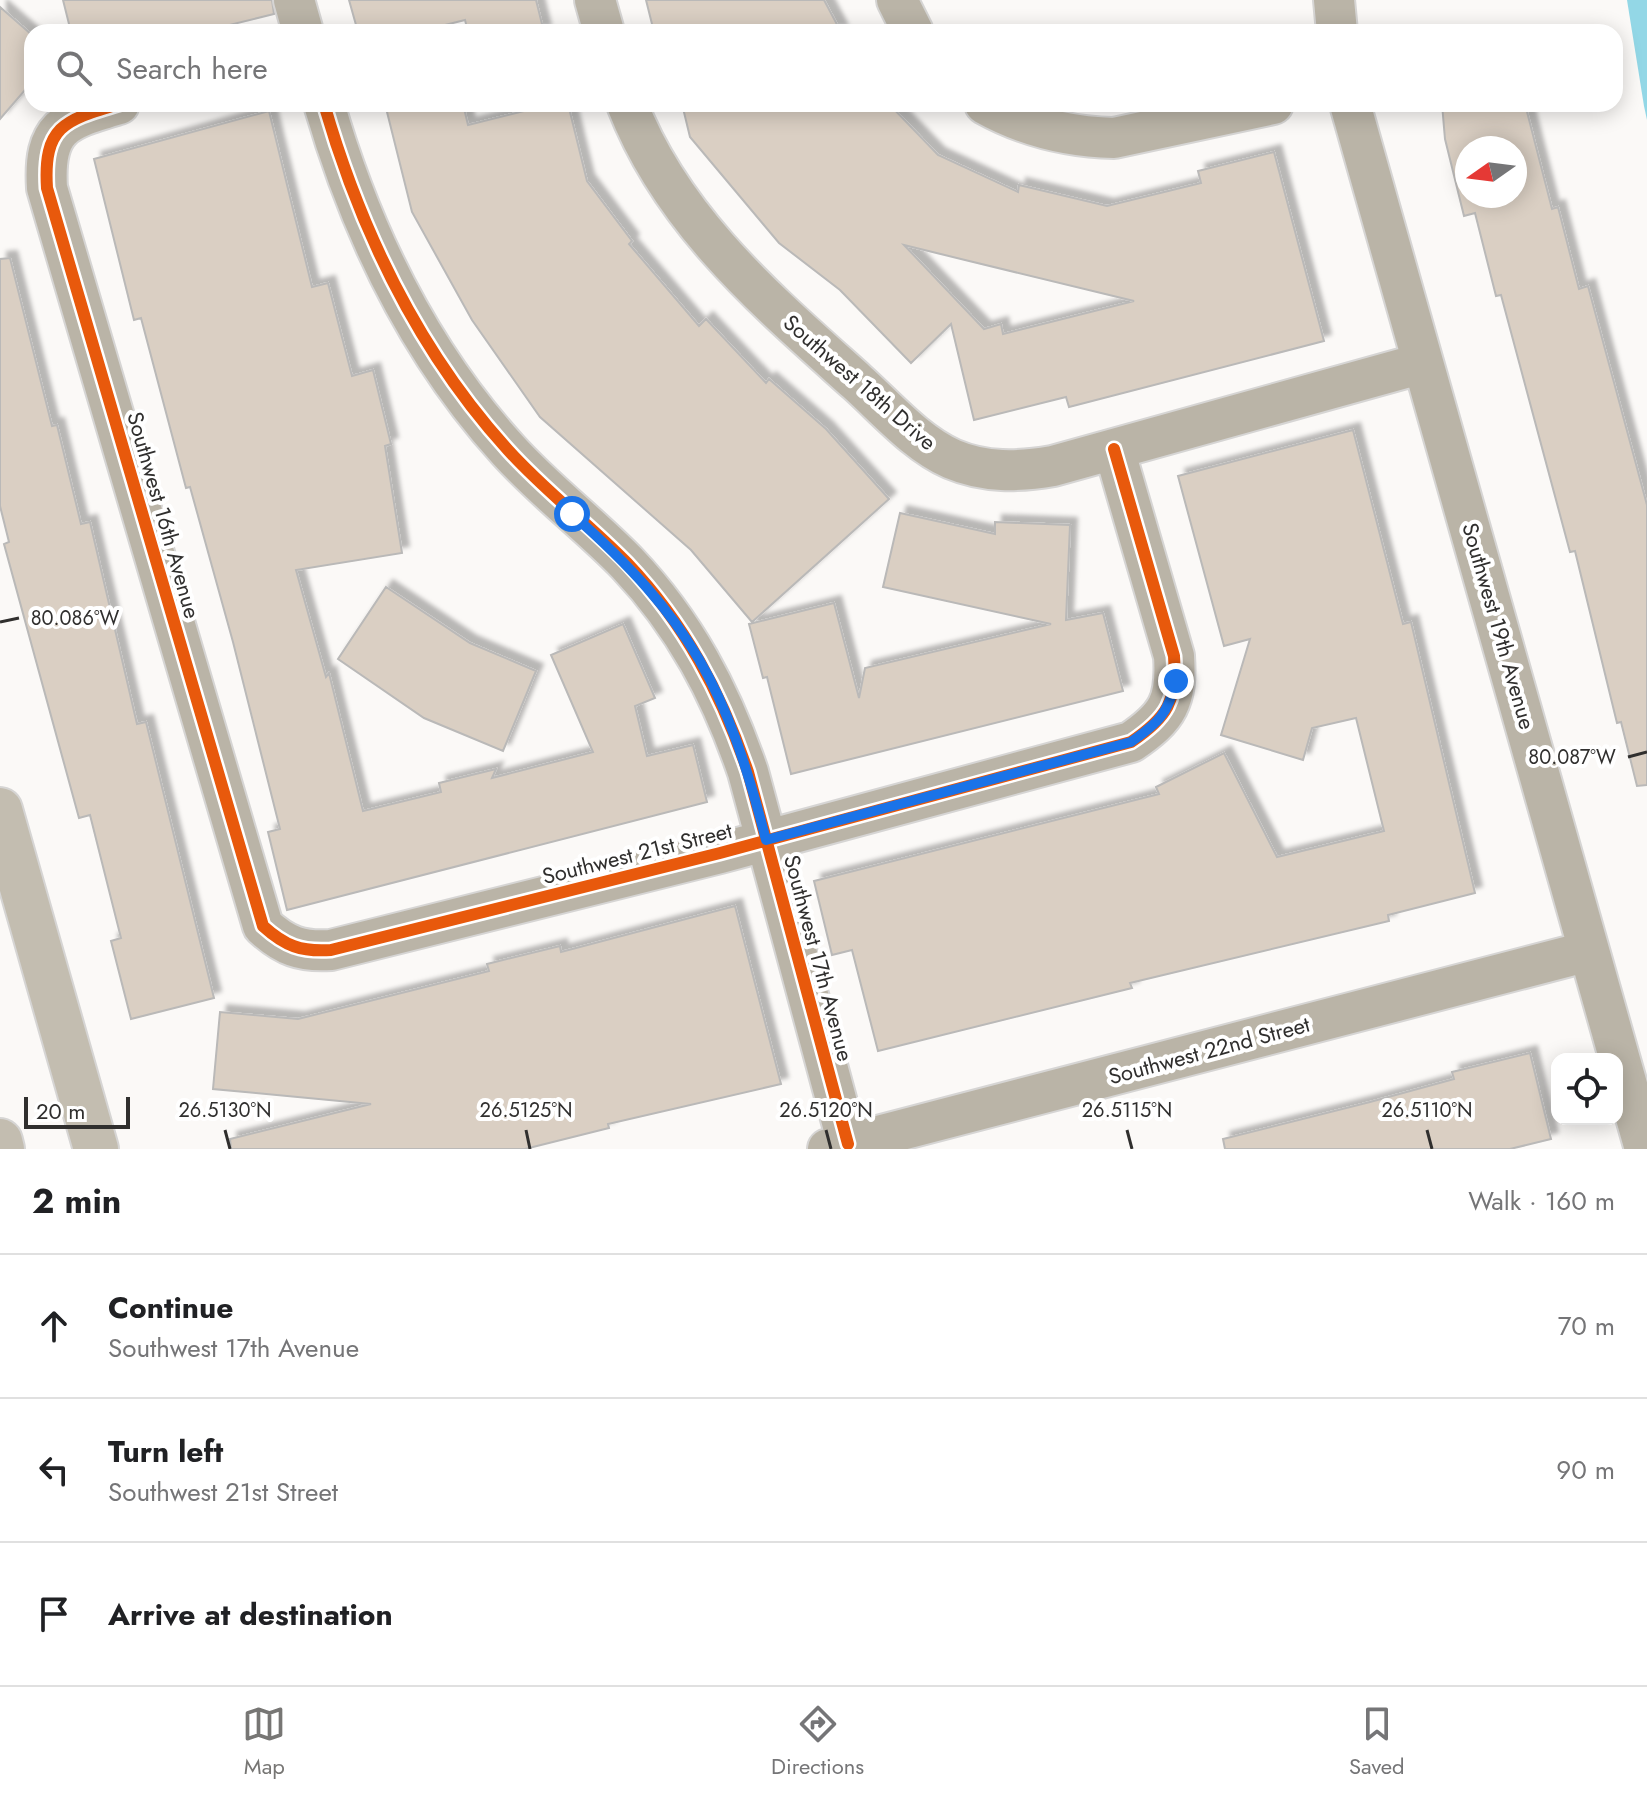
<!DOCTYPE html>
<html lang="en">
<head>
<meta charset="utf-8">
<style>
  :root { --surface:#fff; --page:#f2f2f2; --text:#202124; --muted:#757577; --line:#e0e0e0; --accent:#777674 }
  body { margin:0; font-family:Jost,sans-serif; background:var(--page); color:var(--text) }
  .controls { position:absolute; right:24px; bottom:24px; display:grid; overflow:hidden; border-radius:16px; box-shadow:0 4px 20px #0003 }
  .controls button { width:72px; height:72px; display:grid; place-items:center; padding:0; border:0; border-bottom:2px solid var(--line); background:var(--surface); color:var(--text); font:40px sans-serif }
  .compass { position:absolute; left:1455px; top:136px; width:72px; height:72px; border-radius:50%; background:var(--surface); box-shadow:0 4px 20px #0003; rotate:256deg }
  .scale { position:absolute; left:24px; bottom:20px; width:106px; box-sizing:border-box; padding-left:8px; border:4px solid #302f2e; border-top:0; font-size:22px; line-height:28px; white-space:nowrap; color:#302f2e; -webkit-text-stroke:6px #fff; paint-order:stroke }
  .stop { position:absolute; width:24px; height:24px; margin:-18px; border:6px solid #1a73e8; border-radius:50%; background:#fff }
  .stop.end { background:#1a73e8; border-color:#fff; box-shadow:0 2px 8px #0008 }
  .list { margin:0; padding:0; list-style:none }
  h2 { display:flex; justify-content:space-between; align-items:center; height:104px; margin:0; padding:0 32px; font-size:34px }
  h2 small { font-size:26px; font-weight:400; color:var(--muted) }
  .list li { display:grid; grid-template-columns:52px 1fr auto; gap:24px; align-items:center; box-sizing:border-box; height:144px; padding:0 32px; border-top:2px solid var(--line) }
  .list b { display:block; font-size:30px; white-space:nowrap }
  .list p { margin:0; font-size:26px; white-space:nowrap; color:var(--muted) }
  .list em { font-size:26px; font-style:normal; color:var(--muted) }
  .icon { flex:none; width:44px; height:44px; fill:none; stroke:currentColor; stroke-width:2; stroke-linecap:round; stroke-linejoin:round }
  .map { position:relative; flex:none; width:1647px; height:1149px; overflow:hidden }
  .search { position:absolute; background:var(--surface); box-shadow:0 4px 20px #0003; left:24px; right:24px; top:24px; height:88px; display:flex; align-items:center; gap:20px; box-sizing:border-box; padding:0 28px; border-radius:24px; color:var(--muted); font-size:30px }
  .sheet { height:536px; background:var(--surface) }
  nav { display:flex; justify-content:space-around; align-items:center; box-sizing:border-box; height:112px; border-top:2px solid var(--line); background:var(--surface); font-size:22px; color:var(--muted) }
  nav a { display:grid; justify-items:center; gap:4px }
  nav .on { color:var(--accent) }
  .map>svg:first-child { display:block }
  .water { fill:#93d7e6 }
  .building { fill:#dacfc3; stroke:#bab9b8; stroke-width:2; fill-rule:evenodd; filter:url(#shadow) }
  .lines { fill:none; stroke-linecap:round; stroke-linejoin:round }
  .street-casing { stroke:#d6d5d4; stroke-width:44 }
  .secondary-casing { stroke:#d6d5d4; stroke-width:48 }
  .street { stroke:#bab4a7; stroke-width:40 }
  .secondary { stroke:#c3bdb0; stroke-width:44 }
  .cycleway-casing { stroke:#fff; stroke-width:17 }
  .cycleway { stroke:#e8590c; stroke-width:12 }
  .route { stroke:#1a73e8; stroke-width:10 }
  .ticks { fill:none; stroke:#302f2e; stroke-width:3 }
  .labels { text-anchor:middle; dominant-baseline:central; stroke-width:8; stroke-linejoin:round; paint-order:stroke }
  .street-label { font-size:22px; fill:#302f2e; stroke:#fff }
  .ticks-label { font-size:20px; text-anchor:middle; fill:#302f2e; stroke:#fff; stroke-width:8; stroke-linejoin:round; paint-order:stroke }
</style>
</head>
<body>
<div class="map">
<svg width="1647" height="1149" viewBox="0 0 1647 1149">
  <defs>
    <filter id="shadow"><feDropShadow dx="7" dy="-7" stdDeviation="2" flood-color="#0004"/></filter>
  </defs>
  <rect width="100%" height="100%" fill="#fbf9f7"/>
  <path class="water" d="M 1627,0 L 1647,0 L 1647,120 L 1644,106 Z"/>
  <path class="building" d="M 63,0 L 272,0 L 274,14 L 201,32 L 71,32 Z
    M 349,0 L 536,0 L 544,32 L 468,32 L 465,20 L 417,32 L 358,32 Z
    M 646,0 L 824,0 L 841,32 L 654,32 Z
    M 0,7 L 32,35 L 32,82 L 0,119 Z
    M 385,104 L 463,104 L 468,125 L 552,104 L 568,104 L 587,181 L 632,241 L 629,244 L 699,326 L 706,319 L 766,383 L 769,379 L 826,429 L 889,499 L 752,622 L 691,550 L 540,417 L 472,320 L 412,212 Z
    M 682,104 L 889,104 L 938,155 L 1018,192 L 1019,185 L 1107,206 L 1201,183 L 1198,171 L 1274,152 L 1324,341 L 1069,407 L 1066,397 L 974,420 L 951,324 L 911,363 L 840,290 L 779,243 L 690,137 ZM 904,245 L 965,260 L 1134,301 L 1003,334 L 1001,324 L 984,329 Z
    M 1442,104 L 1525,104 L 1552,209 L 1558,207 L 1579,289 L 1588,286 L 1647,505 L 1647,785 L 1637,786 L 1621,722 L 1617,723 L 1575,551 L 1570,552 L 1501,295 L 1496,296 L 1475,213 L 1464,216 L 1445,139 ZM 1467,148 L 1515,148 L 1515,196 L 1467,196 Z
    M 269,111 L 312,287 L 328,283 L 352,376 L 373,370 L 391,444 L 385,446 L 402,553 L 296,570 L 326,677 L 329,673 L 363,811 L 441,792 L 439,783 L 496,769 L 492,778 L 593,752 L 551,655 L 623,624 L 655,698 L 635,706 L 647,756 L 693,745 L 707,802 L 287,910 L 268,832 L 280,829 L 233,642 L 190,487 L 186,488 L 141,318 L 134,320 L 94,159 Z
    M 10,258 L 52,426 L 57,425 L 81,524 L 90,522 L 137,724 L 146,722 L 214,998 L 131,1019 L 111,941 L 121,938 L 90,815 L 79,818 L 4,544 L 9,542 L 0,506 L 0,259 Z
    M 1353,430 L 1403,624 L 1411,622 L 1475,893 L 1388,915 L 1389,921 L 1130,983 L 1132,988 L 878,1051 L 852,950 L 832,955 L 814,881 L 1159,794 L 1156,787 L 1224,753 L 1277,857 L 1384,831 L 1356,718 L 1312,728 L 1303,760 L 1221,735 L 1250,639 L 1224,646 L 1178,476 Z
    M 900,513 L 995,534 L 995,522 L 1070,525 L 1066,620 L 1103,613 L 1123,691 L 791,774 L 767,677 L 763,678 L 749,624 L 834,603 L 859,698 L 865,668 L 1051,624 L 883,587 Z
    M 386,587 L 470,643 L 536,671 L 503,751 L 424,718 L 338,659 Z
    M 735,906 L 781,1084 L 608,1124 L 609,1128 L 525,1149 L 231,1149 L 230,1139 L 371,1104 L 213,1089 L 220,1012 L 298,1019 L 489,971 L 487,964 L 560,946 L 561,952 Z
    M 1530,1053 L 1551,1139 L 1510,1149 L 1225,1149 L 1223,1139 L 1370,1102 L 1454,1079 L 1452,1072 Z"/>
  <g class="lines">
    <g class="street-casing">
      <path id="street" d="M 294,0 L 303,32
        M 595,0 L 604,32
        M 897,0 L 913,32
        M 1334,0 L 1337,32
        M 119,104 C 66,120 43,125 47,188 L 263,926 C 285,946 301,952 331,950 L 720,853 L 1131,742 C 1168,717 1177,701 1174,656 L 1114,449
        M 324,104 C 361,232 418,351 508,450 C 545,491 589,524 627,563 C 685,624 721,693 748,772 L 848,1144
        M 627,104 C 672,221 767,301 857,382 C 887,409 916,443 952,459 C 985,473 1018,472 1053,466 L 1423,363
        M 985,104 C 1026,127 1067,137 1114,138 L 1273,104
        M 1350,104 L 1645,1149
        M 828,1149 L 1589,951"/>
    </g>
    <g class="secondary-casing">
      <path id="secondary" d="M 0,810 L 96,1149
        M 0,1141 L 2,1149"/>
    </g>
    <use href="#street" class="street"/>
    <use href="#secondary" class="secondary"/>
    <g class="cycleway-casing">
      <path id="cycleway" d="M 119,104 C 66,120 43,125 47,188 L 263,926 C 285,946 301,952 331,950 L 720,853 L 1131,742 C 1168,717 1177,701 1174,656 L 1114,449
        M 324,104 C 361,232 418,351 508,450 C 545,491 589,524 627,563 C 685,624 721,693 748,772 L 848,1144"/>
    </g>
    <use href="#cycleway" class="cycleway"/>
  </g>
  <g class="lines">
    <path class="route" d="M 572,514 C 691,619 727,688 766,840 L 1131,742 C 1158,723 1168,714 1176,681"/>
  </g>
  <path class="ticks" d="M 0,622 L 19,618M 1628,757 L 1647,752M 225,1130 L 230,1149M 526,1130 L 530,1149M 826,1130 L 831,1149M 1127,1130 L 1132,1149M 1427,1130 L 1432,1149"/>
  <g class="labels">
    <g class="street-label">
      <text transform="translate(860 382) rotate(41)">Southwest 18th Drive</text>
      <text transform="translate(164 515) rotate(74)">Southwest 16th Avenue</text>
      <text transform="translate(1499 626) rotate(74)">Southwest 19th Avenue</text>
      <text transform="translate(637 853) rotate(-14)">Southwest 21st Street</text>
      <text transform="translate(819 958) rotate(75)">Southwest 17th Avenue</text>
      <text transform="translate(1209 1050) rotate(-15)">Southwest 22nd Street</text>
    </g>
  </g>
  <g class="ticks-label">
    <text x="75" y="625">80.086°W</text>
    <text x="1572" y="764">80.087°W</text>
    <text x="225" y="1117">26.5130°N</text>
    <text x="526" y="1117">26.5125°N</text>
    <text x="826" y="1117">26.5120°N</text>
    <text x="1127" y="1117">26.5115°N</text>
    <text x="1427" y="1117">26.5110°N</text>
  </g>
</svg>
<div class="controls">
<button><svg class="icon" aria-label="locate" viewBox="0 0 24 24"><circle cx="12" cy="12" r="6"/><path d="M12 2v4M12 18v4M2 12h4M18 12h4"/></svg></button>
</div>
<svg class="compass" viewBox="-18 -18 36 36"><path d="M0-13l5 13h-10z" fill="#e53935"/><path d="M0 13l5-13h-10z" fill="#757577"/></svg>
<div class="scale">20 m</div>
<div class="stop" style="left:572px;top:514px"></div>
<div class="stop end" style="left:1176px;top:681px"></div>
<div class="search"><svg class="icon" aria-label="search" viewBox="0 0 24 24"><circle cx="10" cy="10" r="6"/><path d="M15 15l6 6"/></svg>Search here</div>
</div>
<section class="sheet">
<h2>2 min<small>Walk · 160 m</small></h2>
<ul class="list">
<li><svg class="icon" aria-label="ahead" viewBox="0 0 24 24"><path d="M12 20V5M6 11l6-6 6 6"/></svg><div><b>Continue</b><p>Southwest 17th Avenue</p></div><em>70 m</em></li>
<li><svg class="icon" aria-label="left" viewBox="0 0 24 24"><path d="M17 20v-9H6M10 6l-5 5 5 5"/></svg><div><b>Turn left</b><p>Southwest 21st Street</p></div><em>90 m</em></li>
<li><svg class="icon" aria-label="arrive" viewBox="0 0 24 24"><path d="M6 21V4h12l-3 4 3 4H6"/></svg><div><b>Arrive at destination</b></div></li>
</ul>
</section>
<nav>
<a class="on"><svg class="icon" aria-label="map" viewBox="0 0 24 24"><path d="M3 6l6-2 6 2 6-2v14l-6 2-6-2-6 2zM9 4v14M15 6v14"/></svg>Map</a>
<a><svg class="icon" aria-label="directions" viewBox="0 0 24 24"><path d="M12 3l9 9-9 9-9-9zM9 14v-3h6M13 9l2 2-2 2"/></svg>Directions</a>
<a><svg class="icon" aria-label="saved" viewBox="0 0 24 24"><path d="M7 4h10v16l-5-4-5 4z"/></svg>Saved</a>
</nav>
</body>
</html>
